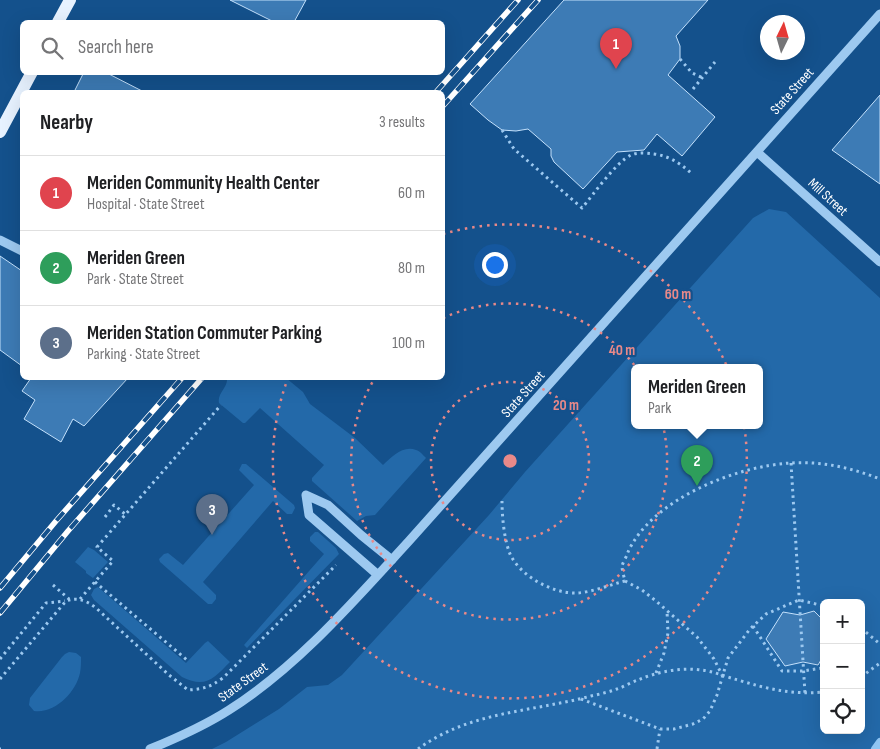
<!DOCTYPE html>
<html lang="en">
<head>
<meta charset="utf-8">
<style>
  :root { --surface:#fff; --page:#f6f6f6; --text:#202124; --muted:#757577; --line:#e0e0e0; --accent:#846b3e }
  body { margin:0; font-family:"Sofia Sans Condensed",sans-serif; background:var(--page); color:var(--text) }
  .controls { position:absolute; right:15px; bottom:15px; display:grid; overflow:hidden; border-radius:8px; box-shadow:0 5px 20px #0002 }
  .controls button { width:45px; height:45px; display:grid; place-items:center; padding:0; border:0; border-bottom:1px solid var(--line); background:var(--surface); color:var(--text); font:25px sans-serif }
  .compass { position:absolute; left:760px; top:15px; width:45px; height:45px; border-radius:50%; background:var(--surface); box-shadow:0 5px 20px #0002; rotate:5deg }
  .you { position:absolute; left:494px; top:264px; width:18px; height:18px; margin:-12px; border:4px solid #fff; border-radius:50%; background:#1a73e8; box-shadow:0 0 0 8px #1a73e833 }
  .badge { display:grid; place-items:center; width:32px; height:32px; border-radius:50%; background:var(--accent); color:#fff; font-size:16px; font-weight:700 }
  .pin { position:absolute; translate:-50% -41px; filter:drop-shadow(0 1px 2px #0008) }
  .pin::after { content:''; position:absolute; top:26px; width:18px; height:15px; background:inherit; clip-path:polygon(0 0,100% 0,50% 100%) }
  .popup { position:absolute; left:631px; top:364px; width:132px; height:65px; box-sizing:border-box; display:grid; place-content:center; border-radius:8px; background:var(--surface); filter:drop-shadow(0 1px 4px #0005); font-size:16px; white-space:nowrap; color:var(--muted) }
  .popup b { font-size:19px; color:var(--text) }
  .popup::after { content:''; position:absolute; left:50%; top:100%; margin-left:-10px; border:10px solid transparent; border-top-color:var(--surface) }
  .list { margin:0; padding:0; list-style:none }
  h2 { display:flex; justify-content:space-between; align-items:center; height:65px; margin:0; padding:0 20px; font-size:21px }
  h2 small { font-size:16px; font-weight:400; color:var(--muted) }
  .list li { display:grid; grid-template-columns:32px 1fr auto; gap:15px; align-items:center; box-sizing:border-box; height:75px; padding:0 20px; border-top:1px solid var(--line) }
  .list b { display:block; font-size:19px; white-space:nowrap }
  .list p { margin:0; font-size:16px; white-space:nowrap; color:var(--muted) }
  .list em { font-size:16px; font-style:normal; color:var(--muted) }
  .icon { flex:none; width:28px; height:28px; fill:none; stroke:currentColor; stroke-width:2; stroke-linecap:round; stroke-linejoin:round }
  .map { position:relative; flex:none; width:880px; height:749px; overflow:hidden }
  .search { position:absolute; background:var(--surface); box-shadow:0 5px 20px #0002; left:20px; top:20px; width:425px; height:55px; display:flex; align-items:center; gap:12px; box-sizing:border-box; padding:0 18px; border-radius:8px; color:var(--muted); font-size:19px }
  .panel { position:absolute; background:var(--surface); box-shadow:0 5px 20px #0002; left:20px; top:90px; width:425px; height:290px; border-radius:8px }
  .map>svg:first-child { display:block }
  .green { fill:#2369a9; fill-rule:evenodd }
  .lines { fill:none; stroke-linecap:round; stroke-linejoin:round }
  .stream { stroke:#8fc5f3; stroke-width:8 }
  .building { fill:#3d7bb5; stroke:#c4e1fc }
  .path { stroke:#9dc9f0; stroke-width:3; stroke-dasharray:2.5 4; stroke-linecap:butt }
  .minor { stroke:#9dc9f0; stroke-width:9 }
  .major { stroke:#e7f2ff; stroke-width:12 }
  .rail-casing { stroke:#fff; stroke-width:5.5 }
  .rail { stroke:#14518c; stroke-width:4; stroke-dasharray:11; stroke-linecap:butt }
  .ring { fill:none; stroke:#e88989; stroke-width:2.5; stroke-dasharray:2.5 5 }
  .labels { text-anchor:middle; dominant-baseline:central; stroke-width:4.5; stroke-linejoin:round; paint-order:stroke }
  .street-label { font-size:14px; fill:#fff; stroke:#14518c }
  .centre { fill:#e88989; stroke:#14518c; stroke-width:2.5 }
  .ring-label { font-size:15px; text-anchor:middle; font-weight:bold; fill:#e88989; stroke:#14518c; stroke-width:4.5; stroke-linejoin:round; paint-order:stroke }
</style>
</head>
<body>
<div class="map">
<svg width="880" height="749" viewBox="0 0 880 749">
  <rect width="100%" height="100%" fill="#14518c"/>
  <path class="green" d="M 769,209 L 786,212 L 880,298 L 880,749 L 212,749 L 226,742 L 279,709 L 307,687 L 328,685 L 342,675 L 489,515 L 525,472 L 753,218 ZM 634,367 L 760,367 L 760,425 L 634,425 ZM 824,603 L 861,603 L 861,730 L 824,730 Z
    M 227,378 L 286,378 L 303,392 L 310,404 L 355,438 L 383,465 C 392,457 403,445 416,450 C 420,451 423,455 426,458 L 375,515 L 366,516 L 357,521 L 312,481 L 312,478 L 324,465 L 260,408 L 245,423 L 243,423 L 219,403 C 217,393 228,388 227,378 Z
    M 242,464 L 246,464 L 294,505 L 295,508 L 292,514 L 287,514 L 273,501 L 203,582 L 216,595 L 216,599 L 212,604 L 208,604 L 160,562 L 159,559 L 164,554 L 168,553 L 183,565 L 254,485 L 239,470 Z
    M 315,532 L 318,532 L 336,548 L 339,554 L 247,648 L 244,645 L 324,554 L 310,541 L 310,537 Z
    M 88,547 L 94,550 L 108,562 L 93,578 L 86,573 L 86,571 L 75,562 Z
    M 98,587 L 186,663 L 205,643 L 208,641 L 230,662 C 214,678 206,689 182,677 L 94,600 L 91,595 L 94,589 Z
    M 69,652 L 76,653 L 81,657 C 81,662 81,668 80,673 C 76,692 55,714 34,711 L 29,705 L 30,698 L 62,657 L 65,654 Z"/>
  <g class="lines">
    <path class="stream" d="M 875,749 L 880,742"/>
  </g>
  <path class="building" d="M 230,0 L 306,0 L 294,22 L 274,22 Z
    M 564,0 L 708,0 L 676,36 L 680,46 L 680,59 L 668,75 L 715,117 L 682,156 L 657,134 L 644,150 L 617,152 L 583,189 L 554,162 L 551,156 L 551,149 L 528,129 L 516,131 L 502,130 L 488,120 L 470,104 Z
    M 84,72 L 105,72 L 144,92 L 74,92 Z
    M 880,95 L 880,184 L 832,150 Z
    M 0,256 L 22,271 L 22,366 L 0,350 Z
    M 31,378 L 128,378 L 84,426 L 73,419 L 61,442 L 24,419 L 35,400 L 22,391 Z
    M 814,611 L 824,621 L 824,655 L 818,665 L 803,662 L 785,666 L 766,639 L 783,612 L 800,615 Z"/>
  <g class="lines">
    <path class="path" d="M 680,59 L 692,73 L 703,78
      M 693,89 L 715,62
      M 502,130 L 514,149 L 582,208 C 593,195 616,162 631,155 C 638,152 647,153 654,154 C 669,156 680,163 691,173
      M 791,463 L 805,694
      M 502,501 C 502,516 504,539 510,554 C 520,576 553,594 577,593 C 593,592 609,585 625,581 C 624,577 622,570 622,566 C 623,562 627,556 628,552 C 652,499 736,466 791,463 C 822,461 852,468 880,479
      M 105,517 L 114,505 L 125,514
      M 625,581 L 642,590 L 656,601 L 697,637 L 714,659 L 722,675
      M 95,582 L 187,660
      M 53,585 L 69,599
      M 80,599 L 113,561 L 97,547 L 221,405
      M 753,626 L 782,671 L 803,671 L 822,668 L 824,665
      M 861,628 L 880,644
      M 0,659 L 46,603 L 65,601
      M 656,673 L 664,653 L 668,633 L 667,611
      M 861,677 L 880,663
      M 0,679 L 66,601 C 77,597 85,600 95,607 L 169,675 L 188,690 C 204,689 210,687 223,678 L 336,565
      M 581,699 L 660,729 L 674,729 L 693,724 L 703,719 L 710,711 L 717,695 L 728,658 L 750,629 L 766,614 L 799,600 L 824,606
      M 0,749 L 1,749
      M 418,749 C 470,711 532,712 591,696 C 600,694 609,692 617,689 C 624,687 631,682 638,680 C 657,672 680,667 701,670 C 713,671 726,677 738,680 C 768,689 792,695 824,692
      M 657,749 L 660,729"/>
    <path class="minor" d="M 757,152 L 880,262
      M 0,240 L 22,251
      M 306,495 L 309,515 L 378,575
      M 306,495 L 328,505 L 361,535 L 392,560
      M 150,749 C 177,738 204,726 229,710 C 297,667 355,600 409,541 L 880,14"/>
    <path class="major" d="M 58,22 L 70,0
      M 0,132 L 32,72"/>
    <g class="rail-casing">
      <path id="rail" d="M 436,92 L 518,0
        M 442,107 L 538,0
        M 0,588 L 56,521 L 182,378
        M 0,613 L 68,531 L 202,378"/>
    </g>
    <use href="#rail" class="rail"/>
  </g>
  <g class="ring">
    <circle cx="510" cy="461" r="79"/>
    <path d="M443 318A158 158 0 1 1 375 378"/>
    <path d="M443 234A237 237 0 1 1 288 378"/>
  </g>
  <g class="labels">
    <g class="street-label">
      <text transform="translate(792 91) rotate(-48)">State Street</text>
      <text transform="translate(828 197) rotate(42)">Mill Street</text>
      <text transform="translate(523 394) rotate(-48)">State Street</text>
      <text transform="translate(243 682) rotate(-36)">State Street</text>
    </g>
  </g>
  <circle cx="510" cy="461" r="8" class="centre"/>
  <g class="ring-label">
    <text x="678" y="299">60 m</text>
    <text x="622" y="355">40 m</text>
    <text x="566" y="410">20 m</text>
  </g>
</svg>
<div class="controls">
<button>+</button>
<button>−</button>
<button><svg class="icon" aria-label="locate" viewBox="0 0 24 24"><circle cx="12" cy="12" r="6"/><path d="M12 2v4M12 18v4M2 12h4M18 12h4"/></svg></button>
</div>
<svg class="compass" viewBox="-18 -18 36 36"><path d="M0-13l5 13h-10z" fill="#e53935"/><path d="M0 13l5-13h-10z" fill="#757577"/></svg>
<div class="you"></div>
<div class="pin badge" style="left:616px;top:69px;background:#e0444e">1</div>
<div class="pin badge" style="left:697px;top:486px;background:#2e9e5b">2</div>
<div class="popup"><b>Meriden Green</b>Park</div>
<div class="pin badge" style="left:212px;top:535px;background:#5c6f8a">3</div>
<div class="search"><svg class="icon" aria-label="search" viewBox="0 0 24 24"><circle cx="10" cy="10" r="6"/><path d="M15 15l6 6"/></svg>Search here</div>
<section class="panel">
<h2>Nearby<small>3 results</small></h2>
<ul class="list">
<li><span class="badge" style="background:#e0444e">1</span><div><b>Meriden Community Health Center</b><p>Hospital · State Street</p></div><em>60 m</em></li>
<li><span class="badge" style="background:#2e9e5b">2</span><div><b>Meriden Green</b><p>Park · State Street</p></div><em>80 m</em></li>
<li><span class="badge" style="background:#5c6f8a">3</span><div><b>Meriden Station Commuter Parking</b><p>Parking · State Street</p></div><em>100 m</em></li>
</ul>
</section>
</div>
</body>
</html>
